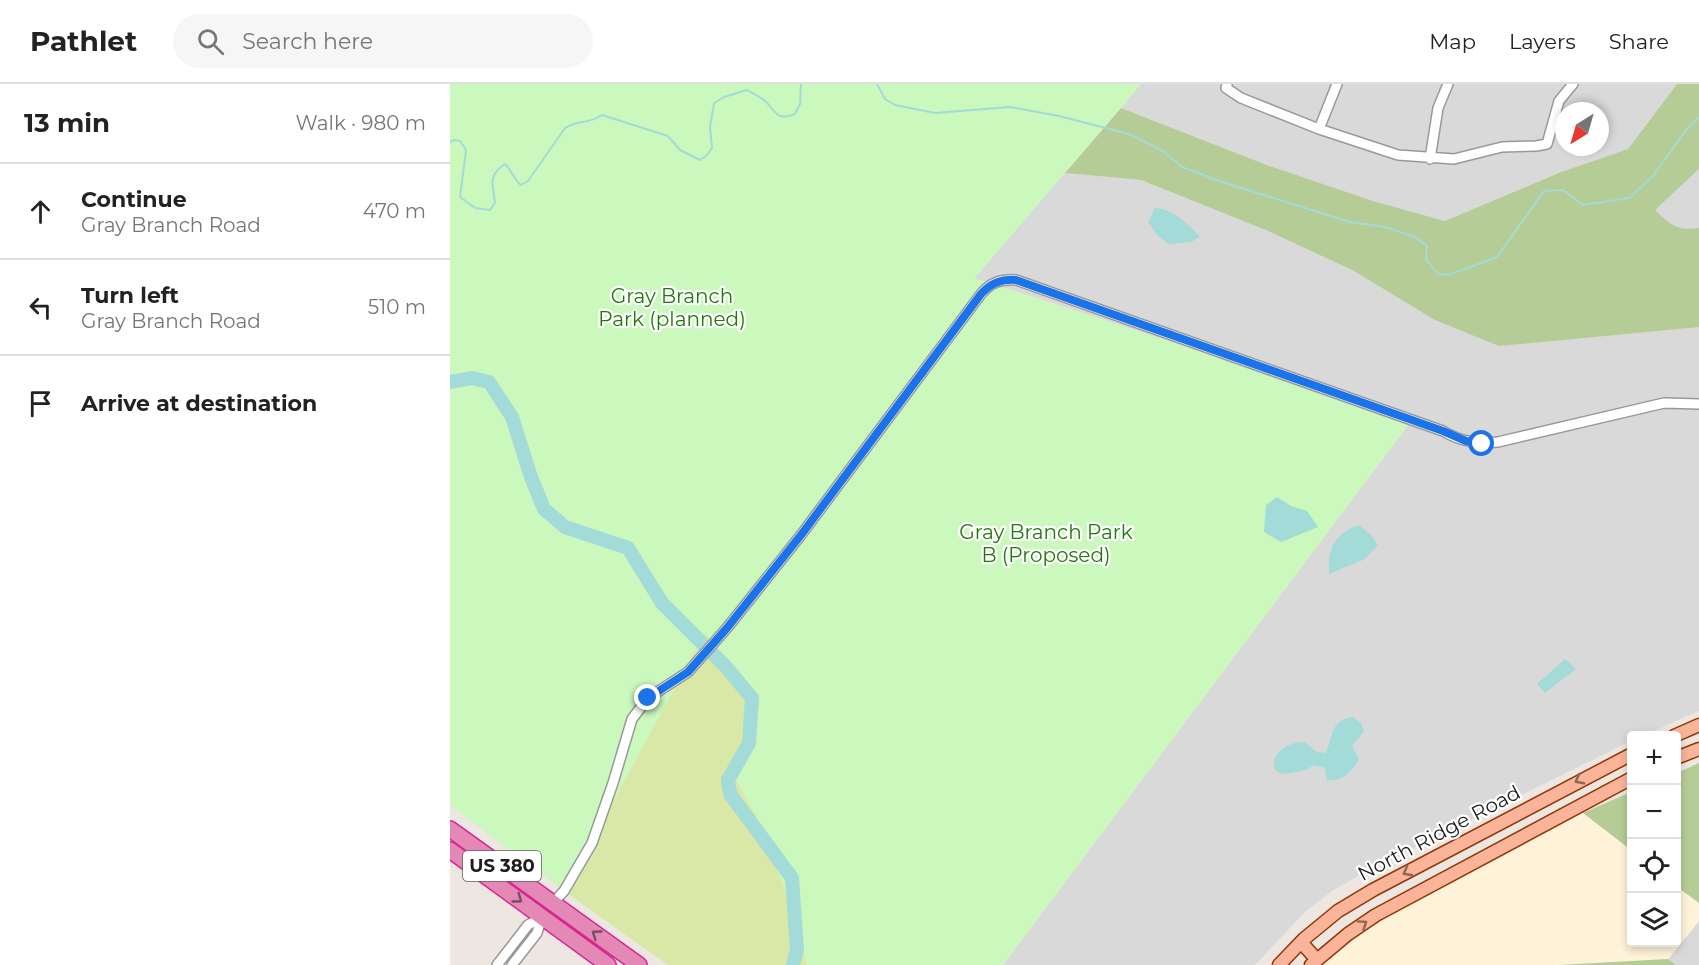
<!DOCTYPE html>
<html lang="en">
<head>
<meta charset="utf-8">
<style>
  :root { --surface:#fff; --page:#f6f6f6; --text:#222; --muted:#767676; --line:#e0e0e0 }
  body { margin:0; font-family:Montserrat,sans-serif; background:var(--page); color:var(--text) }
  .controls { position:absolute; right:18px; bottom:18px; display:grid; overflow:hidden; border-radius:6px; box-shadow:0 3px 9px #0003 }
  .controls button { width:54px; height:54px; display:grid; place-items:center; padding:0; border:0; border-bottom:2px solid var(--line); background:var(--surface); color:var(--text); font:30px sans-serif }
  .compass { position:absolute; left:1105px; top:18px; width:54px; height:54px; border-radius:50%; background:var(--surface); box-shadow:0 3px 9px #0003; rotate:217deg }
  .stop { position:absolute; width:18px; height:18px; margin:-14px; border:4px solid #1a73e8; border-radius:50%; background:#fff }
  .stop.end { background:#1a73e8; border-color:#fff; box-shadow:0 2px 6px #0008 }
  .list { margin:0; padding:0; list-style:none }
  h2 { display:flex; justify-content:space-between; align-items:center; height:78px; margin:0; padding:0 24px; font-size:26px }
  h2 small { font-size:20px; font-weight:400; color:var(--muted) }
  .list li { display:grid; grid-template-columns:39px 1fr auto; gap:18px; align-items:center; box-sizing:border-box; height:96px; padding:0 24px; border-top:2px solid var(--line) }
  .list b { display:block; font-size:22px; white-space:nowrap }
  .list p { margin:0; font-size:20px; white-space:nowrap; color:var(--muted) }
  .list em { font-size:20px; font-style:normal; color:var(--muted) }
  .icon { flex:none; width:33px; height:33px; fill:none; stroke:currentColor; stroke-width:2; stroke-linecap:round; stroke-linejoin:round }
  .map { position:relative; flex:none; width:1249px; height:881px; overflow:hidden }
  header { display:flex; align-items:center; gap:36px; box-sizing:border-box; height:84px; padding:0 30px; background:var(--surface); border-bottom:2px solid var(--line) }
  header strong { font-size:28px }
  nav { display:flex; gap:33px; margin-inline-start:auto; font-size:21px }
  .search { width:420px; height:54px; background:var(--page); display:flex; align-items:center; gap:15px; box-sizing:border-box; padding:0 21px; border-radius:33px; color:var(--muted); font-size:22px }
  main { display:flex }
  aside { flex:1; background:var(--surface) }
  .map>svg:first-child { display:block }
  .residential { fill:#dad9d9; fill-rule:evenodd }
  .education { fill:#fef3d9 }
  .grass { fill:#dae8a7 }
  .forest { fill:#b6cc96 }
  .park { fill:#caf8bd }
  .water { fill:#a2dbd7 }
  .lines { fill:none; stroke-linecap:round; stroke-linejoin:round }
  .stream { stroke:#a2dbd7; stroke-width:2 }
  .river { stroke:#a2dbd7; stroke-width:14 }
  .minor-casing { stroke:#999; stroke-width:12 }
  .major-casing { stroke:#913802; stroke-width:15 }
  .highway-casing { stroke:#d42694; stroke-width:18 }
  .minor { stroke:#fff; stroke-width:9 }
  .major { stroke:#fab499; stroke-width:12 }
  .highway { stroke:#e489b5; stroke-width:15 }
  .oneway { stroke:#8b685a }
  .oneway2 { stroke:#764d61 }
  .route { stroke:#1a73e8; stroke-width:8 }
  .labels { text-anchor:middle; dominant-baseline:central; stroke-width:4.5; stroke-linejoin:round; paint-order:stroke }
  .shield { fill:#fff; stroke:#606060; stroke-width:1.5 }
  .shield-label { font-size:18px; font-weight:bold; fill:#1c1c1c }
  .park-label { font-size:20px; fill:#23770d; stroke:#fff }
  .street-label { font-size:20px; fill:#1c1c1c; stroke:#fff }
</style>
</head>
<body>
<header>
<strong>Pathlet</strong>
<div class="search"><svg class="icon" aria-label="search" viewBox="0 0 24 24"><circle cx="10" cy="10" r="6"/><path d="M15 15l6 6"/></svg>Search here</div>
<nav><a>Map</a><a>Layers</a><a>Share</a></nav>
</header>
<main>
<aside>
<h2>13 min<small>Walk · 980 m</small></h2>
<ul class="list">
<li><svg class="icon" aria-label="ahead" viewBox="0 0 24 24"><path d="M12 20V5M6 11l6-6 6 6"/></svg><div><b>Continue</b><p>Gray Branch Road</p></div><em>470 m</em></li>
<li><svg class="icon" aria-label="left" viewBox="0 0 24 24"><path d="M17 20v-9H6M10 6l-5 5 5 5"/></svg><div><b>Turn left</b><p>Gray Branch Road</p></div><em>510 m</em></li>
<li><svg class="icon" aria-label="arrive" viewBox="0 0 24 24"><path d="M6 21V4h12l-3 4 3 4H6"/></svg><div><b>Arrive at destination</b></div></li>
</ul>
</aside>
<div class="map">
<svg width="1249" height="881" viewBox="0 0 1249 881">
  <rect width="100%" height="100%" fill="#ede6e1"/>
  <path class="residential" d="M 691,0 L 1227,0 L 1178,65 L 1111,88 L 995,137 L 923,117 L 817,81 L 671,24 ZM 1114,27 L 1150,27 L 1150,63 L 1114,63 Z
    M 1249,85 L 1249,144 L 1234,146 L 1220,141 L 1204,126 Z
    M 615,89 L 691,96 L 818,147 L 904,187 L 1249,243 L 1249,627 L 1194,651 L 1182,652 L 1181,657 L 917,787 L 882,807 L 856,827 L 805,881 L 553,881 L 962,336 L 524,194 Z
    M 1249,837 L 1249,881 L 1226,881 L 1218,875 Z"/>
  <path class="education" d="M 1133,729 L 1181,766 L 1182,858 L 1226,858 L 1227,802 L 1249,819 L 1249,837 L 1218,875 L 1110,881 L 868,881 L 902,851 L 941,829 L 1044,777 Z"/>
  <path class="grass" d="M 255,548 L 294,593 L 310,622 L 285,694 L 308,735 L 337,811 L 357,881 L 218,881 L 114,807 Z"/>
  <path class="forest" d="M 1227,0 L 1249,0 L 1249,85 L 1205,126 C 1221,141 1226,147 1249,144 L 1249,243 L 1049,262 L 985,236 L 904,187 L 818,147 L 691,96 L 615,89 L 671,24 L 817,81 L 923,117 L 995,137 L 1111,88 L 1178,65 Z
    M 1249,679 L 1249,819 L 1226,802 L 1227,689 Z
    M 1181,708 L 1181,766 L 1133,729 Z
    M 1218,875 L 1226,881 L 1110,881 Z"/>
  <path class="park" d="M 0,0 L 691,0 L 525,194 L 962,336 L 553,881 L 357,881 L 337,811 L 308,735 L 285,694 L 310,622 L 294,593 L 255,549 L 114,807 L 0,721 Z"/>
  <path class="water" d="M 705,124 C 724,125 738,140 750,153 L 741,158 L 719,160 L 707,151 L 698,138 Z
    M 827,413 L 841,422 L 857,427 L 868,443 L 831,458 L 814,448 L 816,421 Z
    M 909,441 L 922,452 L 928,461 L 915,475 L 879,490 C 877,464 885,450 909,441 Z
    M 1115,575 L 1126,585 L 1095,609 L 1087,600 Z
    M 902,633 L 911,639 L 914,647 L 902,662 L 909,675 C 901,688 893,698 877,696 L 875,684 L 864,681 C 856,687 851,687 842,689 C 810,695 823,657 855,658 L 865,667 L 876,669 C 883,652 880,637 902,633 Z"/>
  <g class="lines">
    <path class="stream" d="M 427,0 L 435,15 L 445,21 L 485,29 L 560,23 L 609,32 L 679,50 L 713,67 L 732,83 L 769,97 L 900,138 L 935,143 L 965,153 L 977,162 L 976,175 L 988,190 L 998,191 L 1047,173 L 1094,107 L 1113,106 L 1133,121 L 1179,114 L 1203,92 L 1236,46 L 1249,34
      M 0,58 L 4,56 L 10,57 L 16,66 L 10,113 L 25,124 L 40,126 L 45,119 C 43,101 37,92 55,80 C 62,86 63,95 71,101 L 78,97 L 115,44 C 129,35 137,41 152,31 L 218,52 L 230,66 L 250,76 L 256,72 L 262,64 L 260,43 L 264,19 L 274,13 L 297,6 C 302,9 309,12 314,16 C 326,26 325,38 345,30 L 350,20 L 351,0"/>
    <path class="river" d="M 0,298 L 22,294 L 39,298 L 62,333 L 81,393 L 94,425 L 115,443 L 178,464 L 212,519 L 276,583 L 302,614 L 299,659 L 278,696 L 280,710 L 342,794 L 347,866 L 343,881"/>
    <g class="minor-casing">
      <path id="minor" d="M 777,0 L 776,4 L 791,14 L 869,45 L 948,71 L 1004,75 L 1052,63 L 1086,62 L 1097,60 L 1109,17 L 1123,0
        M 869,45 L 887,0
        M 980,75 L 988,24 L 998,0
        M 103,819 L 114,807 L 142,759 L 163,699 L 182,635 L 198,614 L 238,588 L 277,544 L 351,451 L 531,210 C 541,198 551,195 566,196 L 993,347 C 1011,358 1028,360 1048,358 L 1214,319 L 1249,320
        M 47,881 L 78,841 L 92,833
        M 62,881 L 87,849 L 92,833"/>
    </g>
    <g class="major-casing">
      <path id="major" d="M 1224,652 L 1249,641
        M 1226,674 L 1249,665
        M 851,858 L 867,876
        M 829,881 L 854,855 L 888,827 L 923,806 L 1182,670
        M 861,881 L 898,850 L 926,831 L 1182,694"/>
    </g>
    <g class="highway-casing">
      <path id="highway" d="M 0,745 L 189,881
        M 0,766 L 158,881"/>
    </g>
    <use href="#minor" class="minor"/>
    <use href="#major" class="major"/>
    <use href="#highway" class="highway"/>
  </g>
  <defs><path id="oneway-chevron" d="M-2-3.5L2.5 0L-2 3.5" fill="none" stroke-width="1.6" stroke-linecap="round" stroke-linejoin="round" transform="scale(1.5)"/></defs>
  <g class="oneway">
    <use href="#oneway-chevron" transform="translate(1129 696) rotate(152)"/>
    <use href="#oneway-chevron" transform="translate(957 788) rotate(152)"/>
    <use href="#oneway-chevron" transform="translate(913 840) rotate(-34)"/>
  </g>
  <g class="oneway2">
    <use href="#oneway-chevron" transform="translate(68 815) rotate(36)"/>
    <use href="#oneway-chevron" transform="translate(146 850) rotate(-144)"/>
  </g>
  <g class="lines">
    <path class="route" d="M 198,614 L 238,588 L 277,544 L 351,451 L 531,210 C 541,199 551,195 566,196 L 993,347 L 1016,357 L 1032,360"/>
  </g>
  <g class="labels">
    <rect class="shield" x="13" y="767" width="78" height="30" rx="4.5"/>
    <g class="shield-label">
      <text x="52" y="782">US 380</text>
    </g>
    <g class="park-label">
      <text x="222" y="212">Gray Branch<tspan x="222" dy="23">Park (planned)</tspan></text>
      <text x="596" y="448">Gray Branch Park<tspan x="596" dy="23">B (Proposed)</tspan></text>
    </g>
    <g class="street-label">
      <text transform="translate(989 749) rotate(-28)">North Ridge Road</text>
    </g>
  </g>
</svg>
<div class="controls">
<button>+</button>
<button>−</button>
<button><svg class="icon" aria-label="locate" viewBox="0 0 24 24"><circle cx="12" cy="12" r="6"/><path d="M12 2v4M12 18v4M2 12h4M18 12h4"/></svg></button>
<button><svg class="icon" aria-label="layers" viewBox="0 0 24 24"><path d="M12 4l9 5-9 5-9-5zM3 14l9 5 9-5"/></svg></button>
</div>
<svg class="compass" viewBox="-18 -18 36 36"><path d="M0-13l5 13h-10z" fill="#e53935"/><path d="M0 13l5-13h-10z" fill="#767676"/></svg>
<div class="stop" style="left:1032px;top:360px"></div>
<div class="stop end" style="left:198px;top:614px"></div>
</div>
</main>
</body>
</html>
